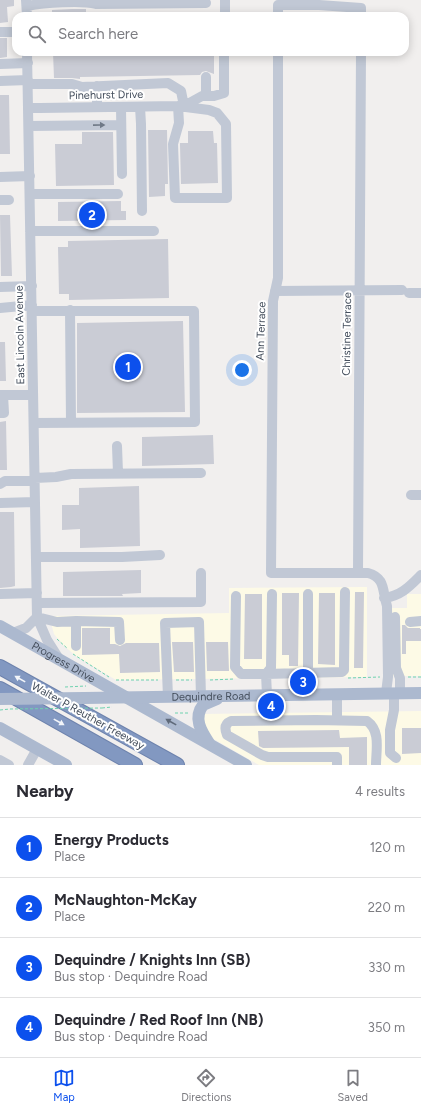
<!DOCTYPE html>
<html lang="en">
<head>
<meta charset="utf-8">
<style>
  :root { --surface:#fff; --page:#f7f7f7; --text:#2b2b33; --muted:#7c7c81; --line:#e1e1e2; --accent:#0c50ed }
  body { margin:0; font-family:Figtree,sans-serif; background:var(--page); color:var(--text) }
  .you { position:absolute; left:242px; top:370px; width:14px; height:14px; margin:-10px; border:3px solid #fff; border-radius:50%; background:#1a73e8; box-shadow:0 0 0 6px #1a73e833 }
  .badge { display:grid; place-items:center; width:26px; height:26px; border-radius:50%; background:var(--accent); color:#fff; font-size:13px; font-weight:700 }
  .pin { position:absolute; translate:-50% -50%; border:2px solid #fff; box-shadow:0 1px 4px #0006 }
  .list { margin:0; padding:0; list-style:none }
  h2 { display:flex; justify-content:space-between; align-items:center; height:52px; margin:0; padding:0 16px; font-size:17px }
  h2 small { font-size:13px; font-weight:400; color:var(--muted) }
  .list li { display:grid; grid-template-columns:26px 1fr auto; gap:12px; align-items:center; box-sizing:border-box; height:60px; padding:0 16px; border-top:1px solid var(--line) }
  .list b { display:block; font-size:15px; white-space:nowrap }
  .list p { margin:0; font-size:13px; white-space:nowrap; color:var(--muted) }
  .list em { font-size:13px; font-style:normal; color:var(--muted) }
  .icon { flex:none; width:22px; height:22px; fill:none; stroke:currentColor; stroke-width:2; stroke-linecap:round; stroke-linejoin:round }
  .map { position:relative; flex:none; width:421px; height:765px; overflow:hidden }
  .search { position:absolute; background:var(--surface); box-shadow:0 2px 10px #0003; left:12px; right:12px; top:12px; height:44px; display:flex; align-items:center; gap:10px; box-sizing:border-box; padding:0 14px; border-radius:12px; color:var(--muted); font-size:15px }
  .sheet { height:292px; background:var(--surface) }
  nav { display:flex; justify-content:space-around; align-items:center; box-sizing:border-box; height:56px; border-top:1px solid var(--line); background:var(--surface); font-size:11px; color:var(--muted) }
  nav a { display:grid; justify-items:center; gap:2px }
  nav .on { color:var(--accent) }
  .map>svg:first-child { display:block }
  .commercial { fill:#fdfae6 }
  .building { fill:#caccd5 }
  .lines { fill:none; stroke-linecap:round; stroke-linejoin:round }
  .highway-casing { stroke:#6e83ad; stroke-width:16 }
  .path { stroke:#6fd2af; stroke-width:1; stroke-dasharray:3 2; stroke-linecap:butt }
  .minor { stroke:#c1c8d5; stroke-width:10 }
  .major { stroke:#acb9cf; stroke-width:12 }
  .highway { stroke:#8298c1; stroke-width:14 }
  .path-bridge { stroke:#6fd2af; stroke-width:1; stroke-dasharray:3 2; stroke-linecap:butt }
  .major-bridge { stroke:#acb9cf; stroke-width:12 }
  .oneway { fill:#707987 }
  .oneway2 { fill:#f2f5f9 }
  .oneway3 { fill:#5f6a7a }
  .labels { text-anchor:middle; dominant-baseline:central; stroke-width:4; stroke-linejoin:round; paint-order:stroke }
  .street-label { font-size:11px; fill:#454f5d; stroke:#fff }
</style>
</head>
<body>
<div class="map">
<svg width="421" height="765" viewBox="0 0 421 765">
  <rect width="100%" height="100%" fill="#f1efee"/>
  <path class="commercial" d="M 367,587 L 367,677 L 116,680 L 76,656 L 63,645 L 54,634 L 49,616 L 229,613 L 229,588 Z
    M 407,594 L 421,594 L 421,676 L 392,676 L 392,608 L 407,608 Z
    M 421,711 L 421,765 L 259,765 L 212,738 L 206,731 L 203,714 Z"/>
  <path class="building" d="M 0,0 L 14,0 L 14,6 L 7,7 L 8,22 L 0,23 Z
    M 72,9 L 86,9 L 86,16 L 52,16 L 52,10 Z
    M 0,38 L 7,38 L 7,57 L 0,58 Z
    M 53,52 L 214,52 L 214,74 L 206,71 L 202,72 L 200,75 L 80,77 L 80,79 L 72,78 L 54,78 Z
    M 0,95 L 9,95 L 10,154 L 0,154 Z
    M 148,130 L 167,130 L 168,184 L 165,184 L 165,196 L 149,197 Z
    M 188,131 L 213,131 L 214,143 L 217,143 L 218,183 L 181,184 L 180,145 L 180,143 L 188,143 Z
    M 82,132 L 113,132 L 114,185 L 56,186 L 55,144 L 82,144 Z
    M 121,201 L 121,211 L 126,211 L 126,220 L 58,221 L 58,202 Z
    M 0,215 L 10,215 L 12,276 L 1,276 Z
    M 168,239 L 169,298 L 69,300 L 69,294 L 59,294 L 58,247 L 68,247 L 68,241 Z
    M 183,321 L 185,412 L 77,413 L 77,323 Z
    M 0,342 L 5,342 L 6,381 L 0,381 Z
    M 6,421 L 7,470 L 0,470 L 0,422 Z
    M 213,435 L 214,464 L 142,466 L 142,437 Z
    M 139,486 L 140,546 L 80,548 L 80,529 L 62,530 L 62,505 L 79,505 L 79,488 Z
    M 0,512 L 14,512 L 15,586 L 11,587 L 0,588 Z
    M 141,570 L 141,593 L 122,594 L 123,596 L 63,596 L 63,572 Z
    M 355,592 L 364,592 L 363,668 L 354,668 Z
    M 282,593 L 299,593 L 298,666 L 289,666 L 289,655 L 282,655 Z
    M 319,593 L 335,593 L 335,665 L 318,664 Z
    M 245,594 L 262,594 L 262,659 L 244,659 Z
    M 402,625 L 405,625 L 408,628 L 420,628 L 420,629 L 421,629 L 421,641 L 406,641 L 406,654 L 402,654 Z
    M 82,628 L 110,628 L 110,644 L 115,644 L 120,646 L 126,643 L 159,643 L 160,672 L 120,673 L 119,654 L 82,655 Z
    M 172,642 L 193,642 L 194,672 L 174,672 Z
    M 206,642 L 228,642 L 229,671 L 207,671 Z
    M 402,728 L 421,728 L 421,753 L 402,754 Z
    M 339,730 L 340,738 L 367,737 L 367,765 L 349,765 L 349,747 L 263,748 L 259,746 L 258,731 Z"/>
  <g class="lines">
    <g class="highway-casing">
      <path id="highway" d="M 0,667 L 177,765
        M 0,689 L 135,765"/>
    </g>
    <path class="path" d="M 57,639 L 68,649
      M 73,654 L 109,677
      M 408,677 L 421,677
      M 348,678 L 380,677
      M 116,680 L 158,680
      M 176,680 L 192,680
      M 210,680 L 234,679
      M 65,687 L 86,686
      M 102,708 L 112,707
      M 0,710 L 10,709
      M 175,713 L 190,713"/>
    <path class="minor" d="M 26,0 L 27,16
      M 27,6 C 44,3 81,0 96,4 L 206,3
      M 225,16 L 225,0
      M 278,16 L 278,5 L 319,5 L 361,8 L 361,16
      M 0,32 L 16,32
      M 27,52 L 37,617 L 47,640 L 59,659
      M 278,52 L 278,278 L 273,301 L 271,573 L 368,573 C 386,578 382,591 387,606 L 388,677 L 386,693
      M 0,64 L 28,63
      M 206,77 L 206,96
      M 0,81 L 28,80
      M 28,84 L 72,84 L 82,87 L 168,83 L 181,91 L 184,106
      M 184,106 L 202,96 L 214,96 L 224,93 L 224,52
      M 97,107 L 97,86
      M 121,107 L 122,174
      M 140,107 L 141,124 L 142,211
      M 28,108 L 40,108 L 178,106 L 209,110 L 217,113 L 226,124 L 227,198 L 175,198 L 173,144 L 179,123 L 178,106
      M 29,126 L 121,125
      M 0,177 L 30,176
      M 30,194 L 118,194
      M 0,200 L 9,200
      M 30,231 L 154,231
      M 0,287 L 32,286
      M 275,291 L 402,290
      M 409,293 L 421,293
      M 0,308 L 32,305
      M 70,310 L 71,423
      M 32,311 L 194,311 L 195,422 L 34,423
      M 0,395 L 33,395
      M 0,413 L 4,413 L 3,395
      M 117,446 L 118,473
      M 35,478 L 56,477 L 71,474 L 201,473
      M 0,484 L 5,481 L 35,481
      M 411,495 L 421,495
      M 0,503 L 35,502
      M 36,557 L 122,557 L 160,555
      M 358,572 L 361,52
      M 0,594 L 37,593
      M 308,594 L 308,674
      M 236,596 L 235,667 L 241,674 L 266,674 L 267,695
      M 384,598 C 401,596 410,586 421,575
      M 37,603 L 201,602 L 201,573
      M 37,617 L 57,622 L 76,621 L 119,622 L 120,640
      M 395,617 L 396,668 L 400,678 L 400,693
      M 76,621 L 76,646
      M 410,622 L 421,621
      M 13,633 L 26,628 L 37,617
      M 266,674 L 342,672 L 344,670 L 344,665 L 345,592
      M 266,674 L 271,668 L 272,594
      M 394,693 L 394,710 L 390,730 L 390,753 L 396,758
      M 168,697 L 165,623 L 199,622 L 201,697
      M 337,720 L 337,694
      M 0,760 L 9,765
      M 28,765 L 37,749
      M 337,765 L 337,757 L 268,757 L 262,755 L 227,735 C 225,730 224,724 231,721 L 316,720 L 367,721 C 381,731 376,750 376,765"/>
    <g class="major">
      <path id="s1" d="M 0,626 L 246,765"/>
      <path id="s2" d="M 84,698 L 421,693"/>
      <path d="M 0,728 L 66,765"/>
      <path d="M 209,743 C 201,731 193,718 203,705 L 217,699"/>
    </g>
    <use href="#highway" class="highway"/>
    <path class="path-bridge" d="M 10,709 L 102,708"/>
    <path class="major-bridge" d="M 0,699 L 84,698"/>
  </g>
  <defs><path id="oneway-solid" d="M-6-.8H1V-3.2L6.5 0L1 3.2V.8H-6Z"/></defs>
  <use class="oneway" href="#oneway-solid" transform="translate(99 125) rotate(-1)"/>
  <g class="oneway2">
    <use href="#oneway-solid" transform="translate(20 679) rotate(-151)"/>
    <use href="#oneway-solid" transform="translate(59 722) rotate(29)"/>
  </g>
  <use class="oneway3" href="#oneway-solid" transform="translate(171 722) rotate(-151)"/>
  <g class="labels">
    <g class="street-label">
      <text transform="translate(106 95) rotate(-1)">Pinehurst Drive</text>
      <text transform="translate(261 331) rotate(-88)">Ann Terrace</text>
      <text transform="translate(347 334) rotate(-89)">Christine Terrace</text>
      <text transform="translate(20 335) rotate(-91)">East Lincoln Avenue</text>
      <text stroke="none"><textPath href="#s1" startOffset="73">Progress Drive</textPath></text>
      <text stroke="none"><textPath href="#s2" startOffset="127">Dequindre Road</textPath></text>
      <text transform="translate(88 716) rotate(29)">Walter P Reuther Freeway</text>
    </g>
  </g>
</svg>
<div class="you"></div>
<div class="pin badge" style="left:128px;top:367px">1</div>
<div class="pin badge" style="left:92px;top:215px">2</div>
<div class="pin badge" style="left:303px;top:682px">3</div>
<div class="pin badge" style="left:271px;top:706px">4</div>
<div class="search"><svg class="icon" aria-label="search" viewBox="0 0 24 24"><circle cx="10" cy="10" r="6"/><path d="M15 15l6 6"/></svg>Search here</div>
</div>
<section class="sheet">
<h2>Nearby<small>4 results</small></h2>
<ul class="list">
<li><span class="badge">1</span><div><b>Energy Products</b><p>Place</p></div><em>120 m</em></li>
<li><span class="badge">2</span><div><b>McNaughton-McKay</b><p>Place</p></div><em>220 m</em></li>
<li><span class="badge">3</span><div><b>Dequindre / Knights Inn (SB)</b><p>Bus stop · Dequindre Road</p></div><em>330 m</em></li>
<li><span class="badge">4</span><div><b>Dequindre / Red Roof Inn (NB)</b><p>Bus stop · Dequindre Road</p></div><em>350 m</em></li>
</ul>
</section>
<nav>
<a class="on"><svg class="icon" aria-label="map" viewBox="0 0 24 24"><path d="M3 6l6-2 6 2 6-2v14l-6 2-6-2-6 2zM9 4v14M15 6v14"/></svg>Map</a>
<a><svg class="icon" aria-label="directions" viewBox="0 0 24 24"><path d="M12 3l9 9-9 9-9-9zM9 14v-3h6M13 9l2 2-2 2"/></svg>Directions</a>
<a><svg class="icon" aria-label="saved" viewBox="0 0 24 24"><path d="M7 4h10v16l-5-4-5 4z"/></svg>Saved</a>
</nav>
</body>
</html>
